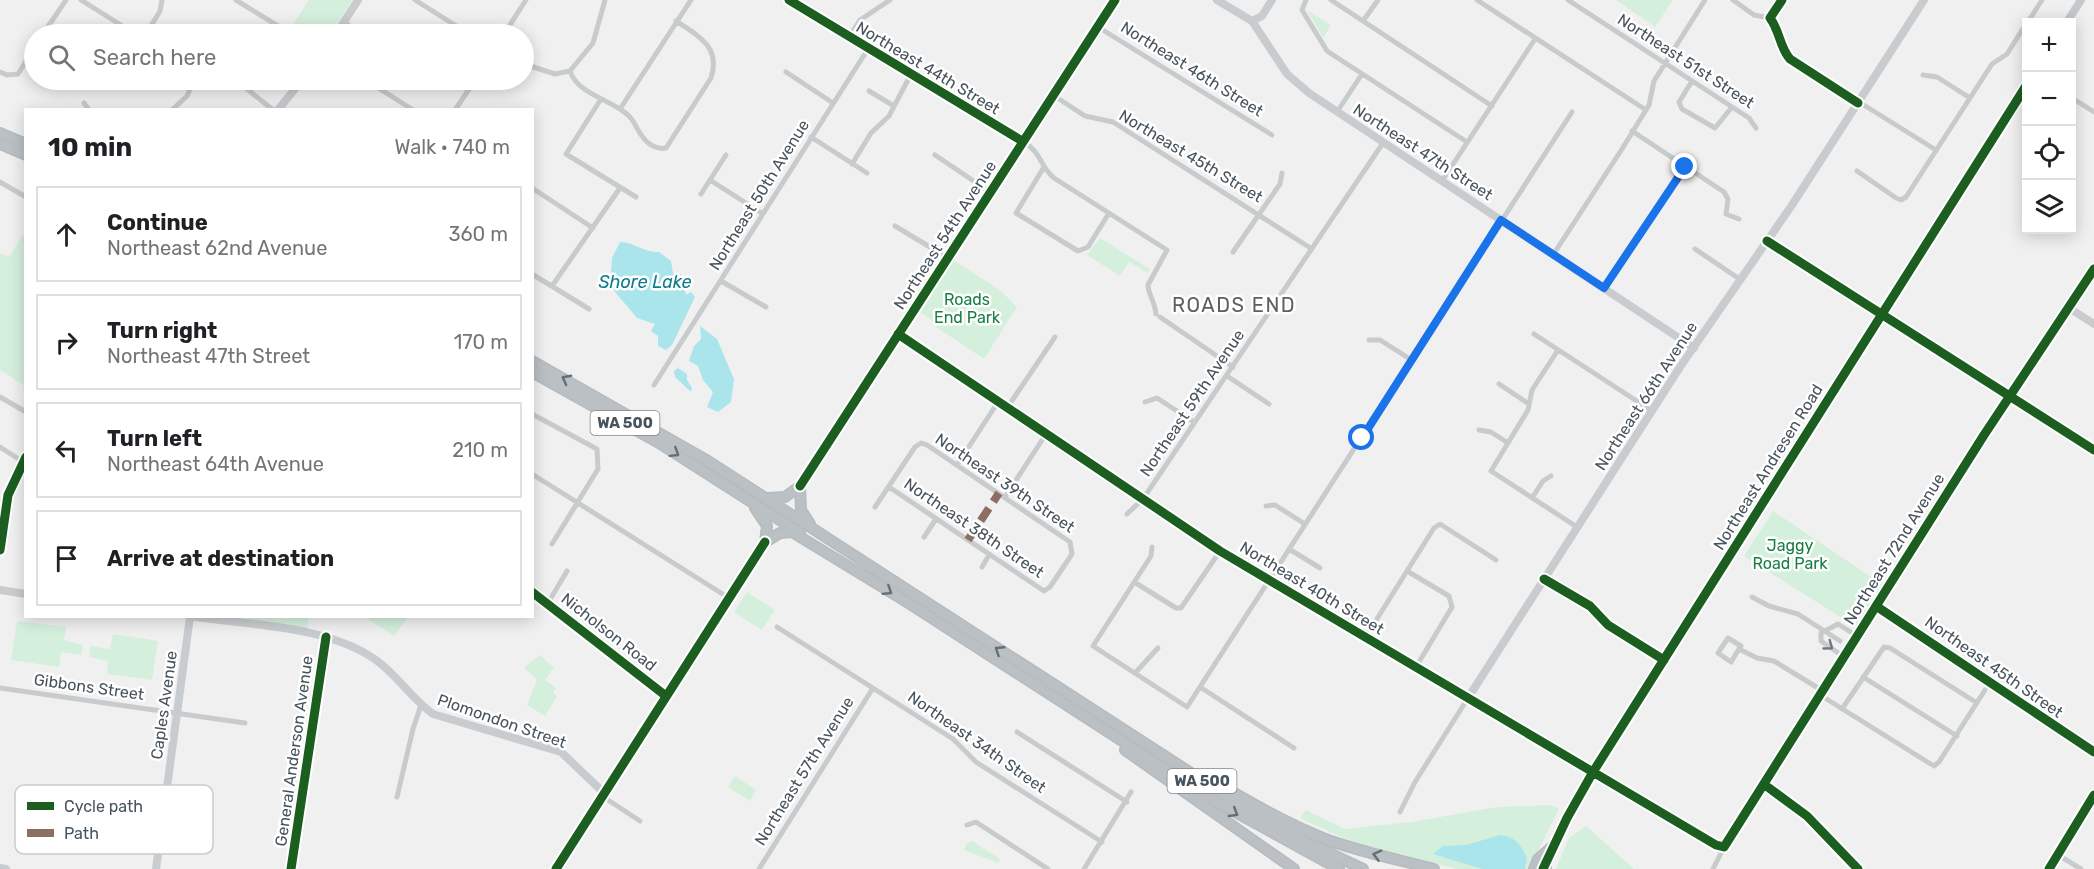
<!DOCTYPE html>
<html lang="en">
<head>
<meta charset="utf-8">
<style>
  :root { --surface:#fff; --page:#f6f6f6; --text:#202124; --muted:#757577; --line:#e0e0e0 }
  body { margin:0; font-family:Rubik,sans-serif; background:var(--page); color:var(--text) }
  .controls { position:absolute; right:18px; top:18px; display:grid; overflow:hidden; border-radius:0px; box-shadow:0 3px 15px #0003 }
  .controls button { width:54px; height:54px; display:grid; place-items:center; padding:0; border:0; border-bottom:2px solid var(--line); background:var(--surface); color:var(--text); font:30px sans-serif }
  .stop { position:absolute; width:18px; height:18px; margin:-14px; border:4px solid #1a73e8; border-radius:50%; background:#fff }
  .stop.end { background:#1a73e8; border-color:#fff; box-shadow:0 2px 6px #0008 }
  .list { margin:0; padding:0; list-style:none }
  h2 { display:flex; justify-content:space-between; align-items:center; height:78px; margin:0; padding:0 24px; font-size:26px }
  h2 small { font-size:20px; font-weight:400; color:var(--muted) }
  .list li { display:grid; grid-template-columns:39px 1fr auto; gap:18px; align-items:center; box-sizing:border-box; height:96px; margin:0 12px 12px; padding:0 12px; border:2px solid var(--line); border-radius:0px }
  .list b { display:block; font-size:22px; white-space:nowrap }
  .list p { margin:0; font-size:20px; white-space:nowrap; color:var(--muted) }
  .list em { font-size:20px; font-style:normal; color:var(--muted) }
  .icon { flex:none; width:33px; height:33px; fill:none; stroke:currentColor; stroke-width:2; stroke-linecap:round; stroke-linejoin:round }
  .map { position:relative; flex:none; width:2094px; height:869px; overflow:hidden }
  .search { position:absolute; background:var(--surface); box-shadow:0 3px 15px #0003; left:24px; top:24px; width:510px; height:66px; display:flex; align-items:center; gap:15px; box-sizing:border-box; padding:0 21px; border-radius:33px; color:var(--muted); font-size:22px }
  .panel { position:absolute; background:var(--surface); box-shadow:0 3px 15px #0003; left:24px; top:108px; width:510px; height:510px; border-radius:0px }
  .map>svg:first-child { display:block }
  .green { fill:#d5efdd }
  .water { fill:#aae5ec }
  .lines { fill:none; stroke-linecap:round; stroke-linejoin:round }
  .highway-casing { stroke:#b5bbbf; stroke-width:12 }
  .street { stroke:#c8cbcc; stroke-width:5 }
  .secondary { stroke:#c9cccf; stroke-width:8 }
  .primary { stroke:#c5c9cc; stroke-width:8 }
  .highway { stroke:#bac0c4; stroke-width:9 }
  .quiet { stroke:#8d6e63; stroke-width:8; stroke-dasharray:15 8; stroke-linecap:butt }
  .cycleway-casing { stroke:#fff; stroke-width:13 }
  .cycleway { stroke:#1b5e20; stroke-width:9 }
  .oneway { stroke:#646f77 }
  .oneway2 { stroke:#6e787e }
  .route { stroke:#1a73e8; stroke-width:8 }
  .labels { text-anchor:middle; dominant-baseline:central; stroke-width:5; stroke-linejoin:round; paint-order:stroke }
  .shield { fill:#fff; stroke:#7e878e; stroke-width:1.5 }
  .shield-label { font-size:15px; font-weight:bold; fill:#47545d }
  .street-label { font-size:16px; fill:#47545d; stroke:#fff }
  .park-label { font-size:16px; fill:#187e42; stroke:#fff }
  .water-label { font-size:18px; font-style:italic; fill:#0e7c8b; stroke:#fff }
  .quarter-label { font-size:20px; letter-spacing:1.5px; fill:#5c6064; stroke:#fff }
  .key { fill:#fff; stroke:#c8ccce; stroke-width:1.5 }
  .key-label { font-size:16px; fill:#47545d }
</style>
</head>
<body>
<div class="map">
<svg width="2094" height="869" viewBox="0 0 2094 869">
  <rect width="100%" height="100%" fill="#f1f0f0"/>
  <path class="green" d="M 309,0 L 352,0 L 330,34 L 299,34 L 290,29 Z
    M 1616,0 L 1673,0 L 1655,27 Z
    M 1307,10 L 1331,25 L 1323,38 Z
    M 23,235 L 26,237 L 25,386 L 0,370 L 0,253 L 9,257 Z
    M 1100,238 L 1150,269 L 1148,273 L 1129,262 L 1120,276 L 1087,255 Z
    M 953,260 L 1000,290 L 1017,307 L 984,359 L 936,327 L 937,324 L 920,312 Z
    M 1773,511 L 1883,585 L 1856,627 L 1744,556 Z
    M 747,592 L 775,610 L 762,630 L 734,612 Z
    M 248,617 L 309,617 L 307,629 L 246,622 Z
    M 364,617 L 408,617 L 394,636 Z
    M 17,621 L 66,627 L 64,640 L 83,645 L 81,655 L 61,652 L 59,667 L 11,660 Z
    M 113,634 L 158,641 L 152,680 L 107,674 L 108,661 L 89,657 L 90,646 L 110,649 Z
    M 540,655 L 554,668 L 545,680 L 556,688 L 553,693 L 557,696 L 545,716 L 527,705 L 537,680 L 524,668 Z
    M 735,776 L 756,790 L 750,801 L 728,787 Z
    M 1550,805 L 1559,809 L 1529,869 L 1457,869 L 1352,842 L 1300,818 L 1306,810 L 1345,829 L 1411,822 L 1497,807 Z
    M 1586,826 L 1634,869 L 1556,869 L 1569,838 Z
    M 972,841 L 1000,859 L 998,863 L 964,850 L 967,843 Z"/>
  <path class="water" d="M 620,242 C 634,242 645,253 659,252 L 671,261 L 673,273 L 681,274 L 686,295 L 691,292 L 695,297 L 672,345 L 666,350 L 658,346 L 658,336 L 651,331 L 655,324 L 637,318 L 610,286 L 612,258 Z
    M 700,326 L 717,339 L 734,379 L 731,402 L 718,412 L 707,407 L 713,392 L 703,380 L 698,366 L 689,361 L 694,346 L 701,339 Z
    M 678,368 L 687,374 L 687,380 L 692,388 L 691,392 L 675,377 L 674,371 Z
    M 1500,835 C 1515,836 1521,845 1527,858 L 1525,869 L 1482,869 L 1433,854 L 1443,846 L 1466,845 Z"/>
  <g class="lines">
    <g class="highway-casing">
      <path id="highway" d="M 0,133 L 26,144
        M 0,144 L 26,155
        M 532,361 L 708,461 L 1242,806 L 1308,843 L 1363,869
        M 532,372 L 659,443 L 800,533
        M 800,486 L 801,510 L 810,524
        M 768,498 L 785,497 L 800,486
        M 755,508 L 767,526 L 765,542
        M 765,542 L 780,533 L 792,532 L 910,604 L 1215,801 L 1339,869
        M 1125,750 L 1294,869
        M 1212,780 C 1250,803 1289,825 1331,841 C 1365,853 1400,860 1434,869
        M 1546,862 L 1546,869
        M 1534,869 L 1538,859 L 1553,846"/>
    </g>
    <path class="street" d="M 81,0 L 135,34
      M 236,0 L 291,34
      M 415,0 L 469,34
      M 1306,0 L 1302,10 L 1327,51 L 1467,142
      M 1331,0 L 1492,106
      M 1477,0 L 1646,110
      M 1568,0 L 1749,118 L 1756,128
      M 1733,0 L 1754,15 L 1770,18 C 1780,31 1779,46 1790,59 L 1936,150
      M 1770,18 L 1782,0
      M 1363,21 L 1378,0
      M 344,22 L 361,34
      M 2028,22 L 2042,0
      M 1098,27 L 1272,135
      M 43,34 L 66,0
      M 146,34 L 160,11 L 162,0
      M 504,34 L 526,0
      M 849,37 L 860,20 L 890,0
      M 524,64 L 555,74 L 570,71 C 578,95 612,99 629,116 C 635,122 637,130 642,136 C 647,144 657,150 666,148 L 711,78 C 721,47 699,36 676,21
      M 570,71 L 593,43 L 605,0
      M 0,72 L 7,75 L 18,74 L 34,48
      M 786,72 L 833,103
      M 1923,75 L 1937,77 L 1970,98
      M 236,80 L 273,110
      M 366,80 L 413,110
      M 429,80 L 434,83
      M 1692,81 L 1679,102 L 1682,109 L 1715,128 L 1732,107
      M 869,91 L 894,106
      M 1053,95 L 1085,116 L 1113,122 L 1312,249
      M 2072,98 L 2094,112
      M 601,99 L 566,154 L 636,197
      M 84,103 L 89,110
      M 620,109 L 691,0
      M 172,110 L 187,96 L 194,80
      M 455,110 L 475,80
      M 1337,112 L 1362,74
      M 1632,131 L 1724,192 L 1728,199 L 1726,214 L 1739,219
      M 811,137 L 867,173
      M 1022,141 C 1042,152 1039,166 1054,178 L 1167,250 L 1148,285 C 1148,294 1155,302 1156,314
      M 935,155 L 990,192
      M 852,164 L 871,133 L 889,116 L 911,74
      M 1044,167 L 1016,213 L 1078,251 L 1088,247 L 1109,213
      M 1857,171 L 1896,198 L 1901,200 L 1906,197 L 1992,64 L 2007,54 L 2026,24
      M 710,180 L 763,214
      M 1442,181 L 1535,39
      M 0,182 L 26,197
      M 532,188 L 593,228
      M 701,194 L 726,155
      M 895,226 L 948,258
      M 1695,249 L 1741,280
      M 1233,252 L 1280,184 L 1282,173
      M 1553,255 L 1622,149 L 1649,105 L 1654,81 L 1705,0
      M 532,274 L 589,309
      M 721,281 L 766,307
      M 552,286 L 620,188
      M 1604,288 L 1685,167
      M 1160,317 L 1233,367
      M 1534,334 L 1652,411
      M 1369,340 L 1380,340 L 1410,359
      M 1558,350 L 1532,390 L 1528,410 L 1491,471 L 1577,527
      M 1227,376 L 1269,404
      M 1499,384 L 1529,404
      M 654,385 L 868,49
      M 0,397 L 26,412
      M 1145,402 L 1157,398 L 1194,422
      M 1007,408 L 1055,337
      M 532,414 L 597,449 L 598,469 L 552,544
      M 1479,430 L 1491,432 L 1508,443
      M 0,447 L 22,461
      M 957,465 L 998,402
      M 532,474 L 729,598
      M 1005,497 L 1046,434
      M 1532,498 L 1543,481 L 1551,476
      M 1266,506 L 1275,505 L 1305,524
      M 875,507 L 915,447 L 921,443 L 927,445 L 1070,542 L 1072,554 L 1050,587 L 1044,591 L 889,487
      M 1127,514 L 1143,499 L 1383,143
      M 924,537 L 936,519
      M 1152,547 L 1151,556 L 1093,646 L 1187,707 L 1572,112
      M 1289,549 L 1320,568
      M 982,567 L 989,555
      M 1407,571 L 1449,596 L 1452,607 L 1416,667
      M 1134,582 L 1176,608 L 1181,608 L 1220,551
      M 532,592 L 666,696
      M 1752,597 L 1769,606 L 1798,614 L 1840,641
      M 548,603 L 567,571
      M 777,627 L 953,739 L 976,762 L 1102,842
      M 1365,638 L 1434,528 L 1440,524 L 1496,560
      M 1739,649 L 1741,646 L 1728,638 L 1718,653 L 1731,662 L 1739,649 L 1757,658 L 1774,661 L 1823,691
      M 1844,657 L 1821,641 L 1821,633 L 1838,624 L 1857,636
      M 1135,673 L 1158,648
      M 1863,677 L 1957,736
      M 1200,687 L 1294,748
      M 0,688 L 245,723
      M 1820,695 L 1934,766 L 1939,762 L 1985,690
      M 1842,709 L 1884,647 L 1890,648 L 1977,703
      M 1017,732 L 1127,802
      M 604,793 L 608,800 L 640,821
      M 397,797 L 413,729 L 421,705
      M 1400,812 L 1415,782 L 1468,698
      M 967,825 L 976,822 L 1048,869
      M 2058,855 L 2081,869
      M 759,869 L 873,688
      M 1084,869 L 1131,792
      M 1713,869 L 1724,847"/>
    <path class="secondary" d="M 789,0 L 1022,141
      M 1217,0 L 1252,21 L 1287,74 L 1309,93 L 1694,348
      M 1252,21 L 1262,16 L 1272,0
      M 336,34 L 358,0
      M 278,110 L 302,80
      M 1767,241 L 2094,450
      M 2069,308 L 2094,324
      M 898,334 L 1220,551 L 1716,845 L 1724,847 L 1984,435 L 2094,269
      M 800,486 L 1115,0
      M 0,550 L 8,495 L 26,457
      M 1544,579 L 1590,606 L 1608,625 L 1664,660
      M 0,590 L 26,594
      M 1876,606 L 2094,752
      M 189,616 C 248,625 327,625 376,660 C 398,676 412,699 433,714 L 561,752 L 604,793
      M 1468,698 L 1680,367 L 1792,205 L 1924,0
      M 1765,785 L 1807,816 L 1858,869
      M 0,868 L 6,869
      M 156,869 L 190,617
      M 291,869 L 326,637
      M 556,869 L 765,542
      M 2049,869 L 2094,795"/>
    <path class="primary" d="M 2067,22 L 2081,0
      M 1550,852 L 1593,772 L 2026,86"/>
    <use href="#highway" class="highway"/>
    <path class="quiet" d="M 968,540 L 999,493"/>
    <g class="cycleway-casing">
      <path id="cycleway" d="M 789,0 L 1022,141
        M 1782,0 L 1770,18 C 1780,31 1779,46 1790,59 L 1858,103
        M 1767,241 L 2094,450
        M 898,334 L 1220,551 L 1716,845 L 1724,847 L 1984,435 L 2094,269
        M 800,486 L 1115,0
        M 0,550 L 8,495 L 26,457
        M 1544,579 L 1590,606 L 1608,625 L 1664,660
        M 532,592 L 666,696
        M 1876,606 L 2094,752
        M 1765,785 L 1807,816 L 1858,869
        M 291,869 L 326,637
        M 556,869 L 765,542
        M 1543,869 L 1567,818 L 1593,772 L 2026,86
        M 2049,869 L 2094,795"/>
    </g>
    <use href="#cycleway" class="cycleway"/>
  </g>
  <defs><path id="oneway-chevron" d="M-2-3.5L2.5 0L-2 3.5" fill="none" stroke-width="1.6" stroke-linecap="round" stroke-linejoin="round" transform="scale(1.5)"/></defs>
  <g class="oneway">
    <use href="#oneway-chevron" transform="translate(566 379) rotate(-152)"/>
    <use href="#oneway-chevron" transform="translate(675 453) rotate(32)"/>
    <use href="#oneway-chevron" transform="translate(888 591) rotate(32)"/>
    <use href="#oneway-chevron" transform="translate(999 650) rotate(-147)"/>
    <use href="#oneway-chevron" transform="translate(1234 813) rotate(31)"/>
    <use href="#oneway-chevron" transform="translate(1377 855) rotate(-165)"/>
  </g>
  <use class="oneway2" href="#oneway-chevron" transform="translate(1829 646) rotate(36)"/>
  <g class="lines">
    <path class="route" d="M 1362,438 L 1501,220 L 1604,288 L 1685,167"/>
  </g>
  <g class="labels">
    <g class="shield">
      <rect x="590.5" y="411" width="69" height="24" rx="4.5"/>
      <rect x="1167.5" y="769" width="69" height="24" rx="4.5"/>
    </g>
    <g class="shield-label">
      <text x="625" y="423">WA 500</text>
      <text x="1202" y="781">WA 500</text>
    </g>
    <g class="street-label">
      <text transform="translate(1686 61) rotate(33)">Northeast 51st Street</text>
      <text transform="translate(928 68) rotate(31)">Northeast 44th Street</text>
      <text transform="translate(1192 69) rotate(32)">Northeast 46th Street</text>
      <text transform="translate(1423 152) rotate(33)">Northeast 47th Street</text>
      <text transform="translate(1191 156) rotate(31)">Northeast 45th Street</text>
      <text transform="translate(759 195) rotate(-58)">Northeast 50th Avenue</text>
      <text transform="translate(945 235) rotate(-57)">Northeast 54th Avenue</text>
      <text transform="translate(1646 396) rotate(-57)">Northeast 66th Avenue</text>
      <text transform="translate(1192 403) rotate(-56)">Northeast 59th Avenue</text>
      <text transform="translate(1768 467) rotate(-58)">Northeast Andresen Road</text>
      <text transform="translate(1005 483) rotate(34)">Northeast 39th Street</text>
      <text transform="translate(974 528) rotate(34)">Northeast 38th Street</text>
      <text transform="translate(1894 549) rotate(-58)">Northeast 72nd Avenue</text>
      <text transform="translate(1312 588) rotate(31)">Northeast 40th Street</text>
      <text transform="translate(609 632) rotate(38)">Nicholson Road</text>
      <text transform="translate(1994 667) rotate(35)">Northeast 45th Street</text>
      <text transform="translate(89 687) rotate(8)">Gibbons Street</text>
      <text transform="translate(164 705) rotate(-82)">Caples Avenue</text>
      <text transform="translate(502 721) rotate(19)">Plomondon Street</text>
      <text transform="translate(977 742) rotate(35)">Northeast 34th Street</text>
      <text transform="translate(294 751) rotate(-82)">General Anderson Avenue</text>
      <text transform="translate(804 771) rotate(-58)">Northeast 57th Avenue</text>
    </g>
    <g class="park-label">
      <text x="967" y="299">Roads<tspan x="967" dy="18">End Park</tspan></text>
      <text x="1790" y="545">Jaggy<tspan x="1790" dy="18">Road Park</tspan></text>
    </g>
    <g class="water-label">
      <text x="645" y="282">Shore Lake</text>
    </g>
    <g class="quarter-label">
      <text x="1234" y="305">ROADS END</text>
    </g>
  </g>
  <rect x="15" y="785" width="198" height="69" rx="9" class="key"/>
  <rect x="27" y="802" width="27" height="8" fill="#1b5e20"/>
  <rect x="27" y="829" width="27" height="8" fill="#8d6e63"/>
  <g class="key-label">
    <text x="64" y="812">Cycle path</text>
    <text x="64" y="839">Path</text>
  </g>
</svg>
<div class="controls">
<button>+</button>
<button>−</button>
<button><svg class="icon" aria-label="locate" viewBox="0 0 24 24"><circle cx="12" cy="12" r="6"/><path d="M12 2v4M12 18v4M2 12h4M18 12h4"/></svg></button>
<button><svg class="icon" aria-label="layers" viewBox="0 0 24 24"><path d="M12 4l9 5-9 5-9-5zM3 14l9 5 9-5"/></svg></button>
</div>
<div class="stop" style="left:1362px;top:438px"></div>
<div class="stop end" style="left:1685px;top:167px"></div>
<div class="search"><svg class="icon" aria-label="search" viewBox="0 0 24 24"><circle cx="10" cy="10" r="6"/><path d="M15 15l6 6"/></svg>Search here</div>
<section class="panel">
<h2>10 min<small>Walk · 740 m</small></h2>
<ul class="list">
<li><svg class="icon" aria-label="ahead" viewBox="0 0 24 24"><path d="M12 20V5M6 11l6-6 6 6"/></svg><div><b>Continue</b><p>Northeast 62nd Avenue</p></div><em>360 m</em></li>
<li><svg class="icon" aria-label="right" viewBox="0 0 24 24"><path d="M7 20v-9h11M14 6l5 5-5 5"/></svg><div><b>Turn right</b><p>Northeast 47th Street</p></div><em>170 m</em></li>
<li><svg class="icon" aria-label="left" viewBox="0 0 24 24"><path d="M17 20v-9H6M10 6l-5 5 5 5"/></svg><div><b>Turn left</b><p>Northeast 64th Avenue</p></div><em>210 m</em></li>
<li><svg class="icon" aria-label="arrive" viewBox="0 0 24 24"><path d="M6 21V4h12l-3 4 3 4H6"/></svg><div><b>Arrive at destination</b></div></li>
</ul>
</section>
</div>
</body>
</html>
